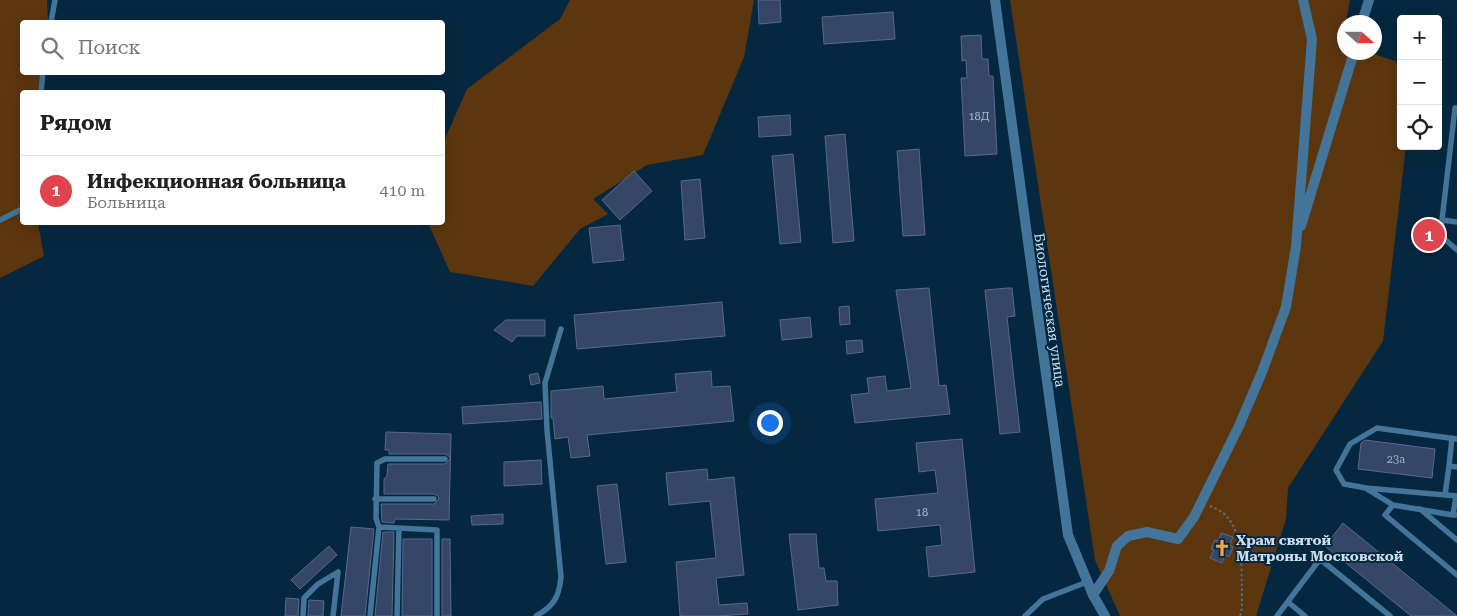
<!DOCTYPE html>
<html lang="ru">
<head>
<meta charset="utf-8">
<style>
  :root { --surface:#fff; --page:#f2f2f2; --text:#202124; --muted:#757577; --line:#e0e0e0; --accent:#815b35 }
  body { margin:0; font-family:"Roboto Serif",serif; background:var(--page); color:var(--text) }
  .controls { position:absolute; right:15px; top:15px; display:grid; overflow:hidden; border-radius:5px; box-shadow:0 5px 20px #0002 }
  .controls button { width:45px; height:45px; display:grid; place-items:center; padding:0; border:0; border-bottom:1px solid var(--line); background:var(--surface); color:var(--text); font:25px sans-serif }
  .compass { position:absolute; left:1337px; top:15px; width:45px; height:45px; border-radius:50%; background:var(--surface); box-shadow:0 5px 20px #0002; rotate:111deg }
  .you { position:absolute; left:769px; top:422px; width:18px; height:18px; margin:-12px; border:4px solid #fff; border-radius:50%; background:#1a73e8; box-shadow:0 0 0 8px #1a73e833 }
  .badge { display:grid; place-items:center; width:32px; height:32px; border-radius:50%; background:var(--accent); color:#fff; font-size:16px; font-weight:700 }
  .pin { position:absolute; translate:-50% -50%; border:2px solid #fff; box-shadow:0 1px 5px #0006 }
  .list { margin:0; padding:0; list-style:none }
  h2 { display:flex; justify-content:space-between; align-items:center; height:65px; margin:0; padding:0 20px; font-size:21px }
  h2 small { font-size:16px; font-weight:400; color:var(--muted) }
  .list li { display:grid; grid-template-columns:32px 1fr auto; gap:15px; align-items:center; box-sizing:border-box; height:70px; padding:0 20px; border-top:1px solid var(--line) }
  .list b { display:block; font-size:19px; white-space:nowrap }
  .list p { margin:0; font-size:16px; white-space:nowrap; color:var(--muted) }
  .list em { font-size:16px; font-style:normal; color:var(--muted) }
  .icon { flex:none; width:28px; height:28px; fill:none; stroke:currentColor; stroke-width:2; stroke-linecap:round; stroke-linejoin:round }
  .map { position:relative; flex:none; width:1457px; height:616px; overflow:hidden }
  .search { position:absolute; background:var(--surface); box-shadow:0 5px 20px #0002; left:20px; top:20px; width:425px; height:55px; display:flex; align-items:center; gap:12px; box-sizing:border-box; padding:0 18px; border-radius:5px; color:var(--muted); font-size:19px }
  .panel { position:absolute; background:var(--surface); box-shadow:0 5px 20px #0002; left:20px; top:90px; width:425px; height:135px; border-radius:5px }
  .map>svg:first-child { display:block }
  .green { fill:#5c360e }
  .building { fill:#354666; stroke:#57698c }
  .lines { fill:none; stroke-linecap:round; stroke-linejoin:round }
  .path { stroke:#537085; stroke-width:2; stroke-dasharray:2.5 2.5; stroke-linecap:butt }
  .service { stroke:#43749a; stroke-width:5.5 }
  .minor { stroke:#43749a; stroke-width:10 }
  .tertiary { stroke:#43749a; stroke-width:10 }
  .labels { text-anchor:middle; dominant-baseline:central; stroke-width:4; stroke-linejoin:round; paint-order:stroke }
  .number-label { font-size:11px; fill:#a6b8cc }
  .street-label { font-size:14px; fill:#cbdeee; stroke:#052840 }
  .poi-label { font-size:14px; font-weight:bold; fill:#cbdeee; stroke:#052840; text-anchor:start }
</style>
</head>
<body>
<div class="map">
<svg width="1457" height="616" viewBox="0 0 1457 616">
  <rect width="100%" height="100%" fill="#052840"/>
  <path class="green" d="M 0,0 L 47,0 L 48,22 L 22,22 L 22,72 L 41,73 L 38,92 L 22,92 L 22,222 L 38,223 L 44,256 L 0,278 Z
    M 570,0 L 754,0 L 744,57 L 703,155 L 647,165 L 593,199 L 608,214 L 580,229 L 533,286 L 450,272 L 428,223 L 442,222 L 443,143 L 467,89 L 560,19 Z
    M 1010,0 L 1350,0 L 1346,22 L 1344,22 L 1343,43 L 1344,44 L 1344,52 L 1371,53 L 1401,63 L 1401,146 L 1406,146 L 1383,341 L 1288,488 L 1286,519 L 1256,616 L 1120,616 L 1095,560 Z"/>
  <path class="building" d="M 758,0 L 780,0 L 781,22 L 759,24 Z
    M 893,12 L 895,39 L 824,44 L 822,17 Z
    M 981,35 L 982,59 L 988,59 L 989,76 L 993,76 L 997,154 L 965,156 L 961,78 L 967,78 L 966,60 L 962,61 L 961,36 Z
    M 790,115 L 791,135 L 759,137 L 758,117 Z
    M 845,134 L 854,241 L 833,243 L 825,136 Z
    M 919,149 L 925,235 L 903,236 L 897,151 Z
    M 793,154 L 801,242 L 780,244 L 772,156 Z
    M 634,171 L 652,191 L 620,220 L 602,200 Z
    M 700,179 L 705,238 L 685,240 L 681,181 Z
    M 620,225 L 624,260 L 593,263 L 589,228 Z
    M 929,288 L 939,386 L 946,385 L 950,414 L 855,423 L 851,395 L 869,393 L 867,378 L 885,376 L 887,391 L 911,388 L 896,290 Z
    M 1008,288 L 1012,288 L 1015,316 L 1007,317 L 1020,432 L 1000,434 L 985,290 Z
    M 722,302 L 725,336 L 577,349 L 574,315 Z
    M 849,306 L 850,324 L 840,325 L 839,307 Z
    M 810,317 L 812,337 L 782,340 L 780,320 Z
    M 506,320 L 545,320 L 545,336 L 517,336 L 512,342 L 494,330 Z
    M 862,340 L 863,352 L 847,354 L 846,341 Z
    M 711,371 L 712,387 L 730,386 L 734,421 L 587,435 L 590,456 L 571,458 L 568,437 L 555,439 L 553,418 L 551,418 L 551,391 L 603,386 L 604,399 L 677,392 L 675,374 Z
    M 538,373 L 540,383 L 531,385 L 529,375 Z
    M 541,402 L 542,419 L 463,424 L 462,407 Z
    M 386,432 L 451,434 L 449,520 L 395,519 L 394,523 L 382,522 L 381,504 L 434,504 L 439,499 L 438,496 L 434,494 L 384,494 L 384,479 L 387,476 L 388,464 L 445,464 L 450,459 L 449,456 L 445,454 L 389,454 L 389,450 L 385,450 Z
    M 962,439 L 975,572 L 929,577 L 926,547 L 942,545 L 940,525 L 878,531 L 875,499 L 938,493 L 935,470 L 919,472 L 916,443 Z
    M 1365,440 L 1435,449 L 1432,478 L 1358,469 L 1361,443 Z
    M 541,460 L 542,484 L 504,486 L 504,462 Z
    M 707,469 L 708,480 L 734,477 L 744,575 L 716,578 L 719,605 L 747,603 L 748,614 L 718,616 L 680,616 L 676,562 L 716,558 L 710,501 L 669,505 L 666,473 Z
    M 617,484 L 626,562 L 606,564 L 597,486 Z
    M 503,514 L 503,524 L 472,525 L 471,516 Z
    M 1343,523 L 1457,616 L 1411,616 L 1325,546 Z
    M 351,527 L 374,529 L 365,616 L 341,616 Z
    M 383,532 L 394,532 L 392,616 L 375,616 Z
    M 1221,533 L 1233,537 L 1230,545 L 1233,547 L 1229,557 L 1225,555 L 1222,563 L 1210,558 L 1214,550 L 1211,549 L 1215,540 L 1218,541 Z
    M 789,534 L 816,534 L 819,568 L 824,568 L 826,581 L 837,581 L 838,605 L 798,610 Z
    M 403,539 L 432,539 L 432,616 L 402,616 Z
    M 442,539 L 450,539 L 451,616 L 442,616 Z
    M 329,546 L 337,555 L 300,589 L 291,580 Z
    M 286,598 L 299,599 L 298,616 L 285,616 Z
    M 309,600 L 324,601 L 323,616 L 308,616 Z"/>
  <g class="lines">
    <path class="path" d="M 1210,506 C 1217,509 1225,513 1229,519 C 1245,541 1241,583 1242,608 L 1240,616"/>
    <path class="service" d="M 51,22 L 55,0
      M 41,92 L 43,72
      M 1457,108 L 1455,108 L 1442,220 L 1457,222
      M 0,220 L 22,209
      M 1442,220 L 1442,237 L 1457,250
      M 1452,438 L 1449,466 L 1457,467
      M 1457,439 L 1377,428 L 1350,444 L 1336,470 L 1344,484 L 1366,488 L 1457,496
      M 1367,489 L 1393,505
      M 1445,495 L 1449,466
      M 1456,496 L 1453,515 L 1457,515
      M 375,499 L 434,499
      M 1420,509 L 1457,540
      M 1453,515 L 1393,505 L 1385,515 L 1457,575
      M 379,527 L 437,530 L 437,616
      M 1288,602 L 1305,616
      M 303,616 L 304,598 L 318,584 L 338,572 L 333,616
      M 370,616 L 379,527 L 376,518 L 377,463 L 385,459 L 445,459
      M 397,616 L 399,529
      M 536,616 C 554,606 559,597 561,577 L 547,430 L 545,383 L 561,329
      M 1025,616 L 1043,599 L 1087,582
      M 1277,616 L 1320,559 L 1390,616"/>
    <path class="minor" d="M 1362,22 L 1369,0
      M 1301,226 L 1354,52
      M 1093,595 L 1109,571 L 1117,546 L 1128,536 L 1147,532 L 1178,539 L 1194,517 L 1239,426 L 1262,372 L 1286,307 L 1296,246 L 1312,39 L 1303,0"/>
    <path class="tertiary" d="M 995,0 L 1068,535 L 1093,595 L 1105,616"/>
  </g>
  <defs>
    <g id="church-bare" transform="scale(1.35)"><path d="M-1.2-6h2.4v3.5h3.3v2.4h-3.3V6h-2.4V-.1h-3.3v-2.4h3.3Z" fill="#f7a149" stroke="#052840" stroke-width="2.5" paint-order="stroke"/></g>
  </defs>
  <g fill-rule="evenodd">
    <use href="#church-bare" x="1222" y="548"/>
  </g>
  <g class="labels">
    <g class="number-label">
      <text x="979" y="116">18Д</text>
      <text x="1396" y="459">23а</text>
      <text x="922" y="512">18</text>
    </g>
    <g class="street-label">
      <text transform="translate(1050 310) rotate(82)">Биологическая улица</text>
    </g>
    <g class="poi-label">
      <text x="1236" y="540">Храм святой<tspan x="1236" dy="16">Матроны Московской</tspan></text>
    </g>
  </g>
</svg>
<div class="controls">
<button>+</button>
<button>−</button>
<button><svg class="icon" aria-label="locate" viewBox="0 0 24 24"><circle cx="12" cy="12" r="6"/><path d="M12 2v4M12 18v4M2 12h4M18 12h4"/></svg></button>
</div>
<svg class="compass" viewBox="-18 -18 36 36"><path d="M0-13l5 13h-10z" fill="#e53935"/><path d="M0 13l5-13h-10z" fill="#757577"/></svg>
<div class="you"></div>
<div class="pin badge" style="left:1429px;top:235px;background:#e0444e">1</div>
<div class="search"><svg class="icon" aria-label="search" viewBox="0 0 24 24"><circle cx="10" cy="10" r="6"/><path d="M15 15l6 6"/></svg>Поиск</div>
<section class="panel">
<h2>Рядом<small></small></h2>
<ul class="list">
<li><span class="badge" style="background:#e0444e">1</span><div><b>Инфекционная больница</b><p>Больница</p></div><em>410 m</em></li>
</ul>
</section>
</div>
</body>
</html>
